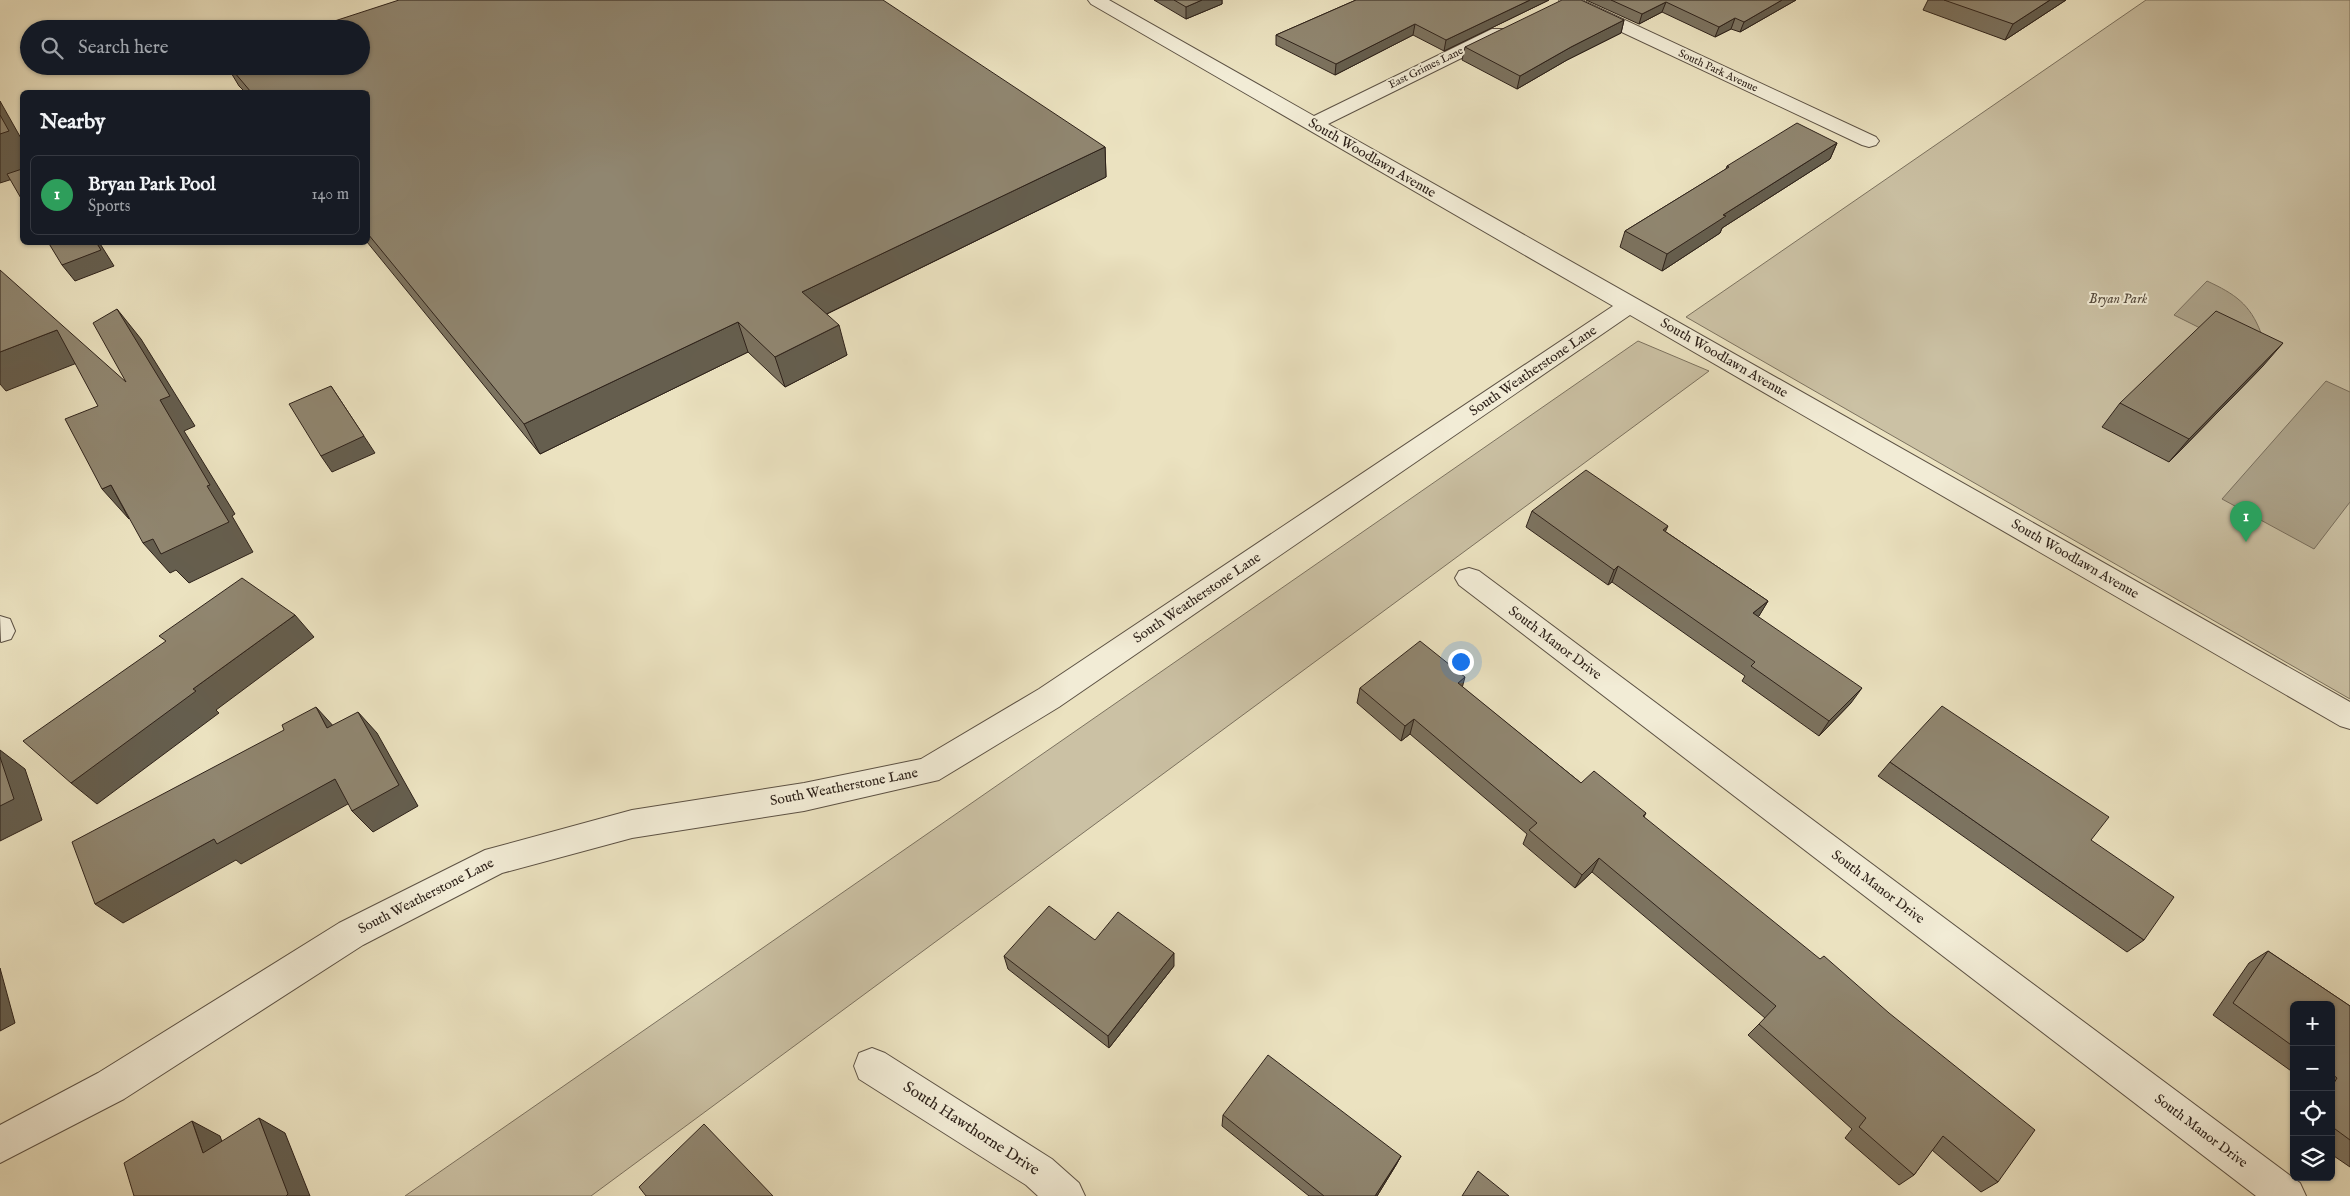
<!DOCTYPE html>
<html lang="en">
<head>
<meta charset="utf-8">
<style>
  :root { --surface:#171b24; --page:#242831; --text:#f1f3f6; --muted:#9ea1a6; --line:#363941; --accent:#db2777 }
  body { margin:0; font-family:"IM FELL English",serif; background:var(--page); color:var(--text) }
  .controls { position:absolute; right:15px; bottom:15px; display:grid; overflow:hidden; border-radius:8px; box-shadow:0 1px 4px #0004 }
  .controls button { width:45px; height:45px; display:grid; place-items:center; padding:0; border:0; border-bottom:1px solid var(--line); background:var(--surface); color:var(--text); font:25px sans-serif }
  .you { position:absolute; left:1460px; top:661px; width:18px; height:18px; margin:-12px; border:4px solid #fff; border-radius:50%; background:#1a73e8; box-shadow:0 0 0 8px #1a73e833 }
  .badge { display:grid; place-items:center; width:32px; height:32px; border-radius:50%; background:var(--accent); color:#fff; font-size:16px; font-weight:700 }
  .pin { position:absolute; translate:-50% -41px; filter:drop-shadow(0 1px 2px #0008) }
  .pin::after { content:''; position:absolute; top:26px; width:18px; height:15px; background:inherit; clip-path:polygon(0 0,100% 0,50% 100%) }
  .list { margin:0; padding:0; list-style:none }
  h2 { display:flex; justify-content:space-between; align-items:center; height:65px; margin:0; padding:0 20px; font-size:21px }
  h2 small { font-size:16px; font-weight:400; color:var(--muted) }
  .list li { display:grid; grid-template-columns:32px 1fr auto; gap:15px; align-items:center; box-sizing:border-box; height:80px; margin:0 10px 10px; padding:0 10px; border:1px solid var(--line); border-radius:8px }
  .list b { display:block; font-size:19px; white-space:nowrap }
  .list p { margin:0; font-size:16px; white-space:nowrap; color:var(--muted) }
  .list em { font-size:16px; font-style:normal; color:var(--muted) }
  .icon { flex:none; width:28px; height:28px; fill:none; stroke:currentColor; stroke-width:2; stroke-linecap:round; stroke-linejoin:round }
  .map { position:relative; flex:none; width:2350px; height:1196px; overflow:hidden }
  .search { position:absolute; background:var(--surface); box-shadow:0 1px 4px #0004; left:20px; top:20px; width:350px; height:55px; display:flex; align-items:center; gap:12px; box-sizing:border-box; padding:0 18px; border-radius:28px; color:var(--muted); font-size:19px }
  .panel { position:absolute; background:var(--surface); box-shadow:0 1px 4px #0004; left:20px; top:90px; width:350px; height:155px; border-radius:8px }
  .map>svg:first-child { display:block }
  .green { fill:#cbc1a4; stroke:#7c725f }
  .water { fill:#aba188; stroke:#796e5c }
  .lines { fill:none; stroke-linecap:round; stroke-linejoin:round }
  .minor-casing { stroke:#5d5244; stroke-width:2 }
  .minor { fill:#f2ecd6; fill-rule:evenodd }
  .wall { fill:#7c7360; stroke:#2e221a }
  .shaded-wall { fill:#655e4e; stroke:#2e221a }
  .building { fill:#908670; stroke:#2e221a }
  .labels { text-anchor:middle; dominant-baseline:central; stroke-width:4; stroke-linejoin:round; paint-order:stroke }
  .far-street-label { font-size:11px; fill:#2e221a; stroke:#f2ecd6 }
  .street-label { font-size:14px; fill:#2e221a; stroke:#f2ecd6 }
  .park-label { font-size:14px; font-style:italic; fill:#554a3c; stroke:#f2ecd6 }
  .near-street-label { font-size:16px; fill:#2e221a; stroke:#f2ecd6 }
</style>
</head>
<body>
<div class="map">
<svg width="2350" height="1196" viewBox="0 0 2350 1196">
  <rect width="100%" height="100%" fill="#ebe2c0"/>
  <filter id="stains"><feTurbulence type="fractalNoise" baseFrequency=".004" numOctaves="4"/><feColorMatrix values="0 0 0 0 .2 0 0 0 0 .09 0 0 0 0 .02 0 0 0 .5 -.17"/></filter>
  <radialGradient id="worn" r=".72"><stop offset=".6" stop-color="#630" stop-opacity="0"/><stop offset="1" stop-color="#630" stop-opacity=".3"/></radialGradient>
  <path class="green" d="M 2146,0 L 2350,0 L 2350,699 L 1686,317 Z
    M 1638,341 L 1709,371 L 591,1196 L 405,1196 Z"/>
  <path class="water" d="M 2207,281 C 2235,294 2250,304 2261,333 L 2212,334 L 2174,315 Z
    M 2326,381 L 2350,392 L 2350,502 L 2314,549 L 2222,499 Z"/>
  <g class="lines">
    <g class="minor-casing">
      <path id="minor" d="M 1088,0 L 1109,0 L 1314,116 L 1492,29 L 1504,29 L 1507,33 L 1504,37 L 1328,124 L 2350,702 L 2350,729 L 2340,726 L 1630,315 L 1059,707 L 939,780 L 804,811 L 632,838 L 502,873 L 363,945 L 124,1099 L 0,1163 L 0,1125 L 98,1073 L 339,923 L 485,850 L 632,810 L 804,783 L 921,759 L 1039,689 L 1613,306 L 1091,4 Z
        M 1559,0 L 1582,0 L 1876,137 L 1879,141 L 1876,145 L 1869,147 L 1862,145 L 1562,4 Z
        M 1469,568 L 1479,571 L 2300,1183 L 2306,1196 L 2256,1196 L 1459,585 L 1455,578 L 1459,571 Z
        M 0,616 L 10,619 L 15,631 L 11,639 L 1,642 Z
        M 872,1048 L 885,1053 L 1052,1159 L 1079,1183 L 1085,1196 L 1038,1196 L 1026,1185 L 859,1079 L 854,1066 L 859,1053 Z"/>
    </g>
    <use href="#minor" class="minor"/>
  </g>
  <path class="wall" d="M 1154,0 L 1222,0 L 1222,4 L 1186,19 Z
    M 1356,0 L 1549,0 L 1444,51 L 1413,35 L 1335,75 L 1276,45 L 1276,35 Z
    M 1586,0 L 1796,0 L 1740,32 L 1731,29 L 1715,37 L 1662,12 L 1639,24 Z
    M 1928,0 L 2066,0 L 2005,40 L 1923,10 Z
    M 1624,20 L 1621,33 L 1567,60 L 1517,89 L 1462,60 L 1465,47 Z
    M 227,66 L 361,66 L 1105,147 L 1106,177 L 827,314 L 847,355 L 785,387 L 748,352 L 540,454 L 367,242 L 368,92 L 245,92 L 239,86 Z
    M 1837,143 L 1830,159 L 1722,228 L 1720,233 L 1662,271 L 1620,247 L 1625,231 L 1726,169 L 1727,166 Z
    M 2263,366 L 2169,462 L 2102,427 L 2120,403 Z
    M 1532,511 L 1666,532 L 1768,601 L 1758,617 L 1851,703 L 1819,736 L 1742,681 L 1745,676 L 1612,582 L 1608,585 L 1526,527 Z
    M 1462,687 L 1581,783 L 1646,813 L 1644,817 L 1998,1182 L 1981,1192 L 1932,1150 L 1914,1175 L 1899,1185 L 1845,1138 L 1852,1129 L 1748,1035 L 1765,1018 L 1592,872 L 1575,888 L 1523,844 L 1527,834 L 1410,734 L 1401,741 L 1357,703 L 1360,688 Z
    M 1890,762 L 2144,940 L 2127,952 L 1878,776 Z
    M 1095,940 L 1174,966 L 1109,1048 L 1008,969 L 1004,956 Z
    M 2268,951 L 2350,1006 L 2350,1167 L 2331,1154 L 2331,1005 L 2294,1005 L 2294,1073 L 2213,1015 L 2249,963 Z
    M 1223,1115 L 1401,1156 L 1396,1165 L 1377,1196 L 1309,1196 L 1222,1126 Z"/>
  <path class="shaded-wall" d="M 1202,0 L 1222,0 L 1222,4 L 1186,19 L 1186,7 Z
    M 1530,0 L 1549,0 L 1444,51 L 1446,40 Z
    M 1782,0 L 1796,0 L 1740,32 L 1744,22 Z
    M 2050,0 L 2066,0 L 2005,40 L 2013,24 Z
    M 1666,2 L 1662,12 L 1639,24 L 1642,14 Z
    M 1735,18 L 1731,29 L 1715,37 L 1719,27 Z
    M 1624,20 L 1621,33 L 1567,60 L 1517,89 L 1520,76 L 1571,47 Z
    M 1415,24 L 1413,35 L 1335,75 L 1336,64 Z
    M 0,101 L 22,140 L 22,176 L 0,183 Z
    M 1837,143 L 1830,159 L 1722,228 L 1720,233 L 1662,271 L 1667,254 L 1723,215 Z
    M 1105,147 L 1106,177 L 810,322 L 802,292 Z
    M 96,242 L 99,242 L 114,266 L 75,281 L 62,265 Z
    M 117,309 L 141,339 L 195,426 L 184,431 L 235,514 L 232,516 L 253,552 L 189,583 L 176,570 L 170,573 L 143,543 L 207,486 L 160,400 Z
    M 738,322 L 748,352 L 540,454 L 524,424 Z
    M 839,325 L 847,355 L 785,387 L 775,357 Z
    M 57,330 L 82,361 L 6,391 L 0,384 L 0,352 Z
    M 2283,343 L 2263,366 L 2169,462 L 2189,439 Z
    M 331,386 L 375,453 L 332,472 L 321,456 Z
    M 111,485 L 129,519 L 102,489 Z
    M 1668,526 L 1661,541 L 1663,530 Z
    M 1618,566 L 1612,582 L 1608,585 L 1614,570 Z
    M 1768,601 L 1759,616 L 1745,629 L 1753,613 Z
    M 295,615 L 314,637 L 216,710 L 219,713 L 97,804 L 71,783 L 193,689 Z
    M 1465,677 L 1461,692 L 1458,683 Z
    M 1862,688 L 1851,703 L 1819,736 L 1829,721 Z
    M 316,707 L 336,729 L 327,728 Z
    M 358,712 L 377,733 L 418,806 L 373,832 L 352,811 Z
    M 1414,719 L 1410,734 L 1401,741 L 1405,726 Z
    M 0,750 L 25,769 L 42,820 L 0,841 Z
    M 335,779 L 355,800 L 241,864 L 236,860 L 123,923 L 95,904 L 214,839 Z
    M 1599,858 L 1592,872 L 1575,888 L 1582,875 Z
    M 1174,953 L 1174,966 L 1109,1048 L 1108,1036 Z
    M 0,968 L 15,1023 L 0,1031 Z
    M 259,1118 L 285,1133 L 310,1196 L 286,1196 Z
    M 192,1121 L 220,1136 L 231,1167 L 203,1153 Z
    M 1401,1156 L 1396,1165 L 1377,1196 L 1375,1196 Z"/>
  <path class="building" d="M 399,0 L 883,0 L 1105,147 L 802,292 L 839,325 L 775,357 L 738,322 L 524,424 L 368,234 L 368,92 L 251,92 L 229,66 L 361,66 L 361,29 L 310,29 Z
    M 1174,0 L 1202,0 L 1186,7 Z
    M 1356,0 L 1530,0 L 1446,40 L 1415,24 L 1336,64 L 1276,35 Z
    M 1562,0 L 1581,0 L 1624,20 L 1571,47 L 1520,76 L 1465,47 Z
    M 1611,0 L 1782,0 L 1744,22 L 1735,18 L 1719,27 L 1666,2 L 1642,14 Z
    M 1944,0 L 2050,0 L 2013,24 Z
    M 0,115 L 9,131 L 0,134 Z
    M 1797,123 L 1837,143 L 1723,215 L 1726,216 L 1667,254 L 1625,231 L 1729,167 L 1727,166 Z
    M 22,169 L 22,200 L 7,174 Z
    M 48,242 L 96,242 L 101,250 L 62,265 Z
    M 0,270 L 126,382 L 93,323 L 117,309 L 170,396 L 160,400 L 210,485 L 207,486 L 229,522 L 161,554 L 153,539 L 143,543 L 111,485 L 102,489 L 65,419 L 98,406 L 57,330 L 0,352 Z
    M 2216,311 L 2283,343 L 2189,439 L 2120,403 Z
    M 331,386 L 364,436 L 321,456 L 289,404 Z
    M 1586,470 L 1668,526 L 1663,530 L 1768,601 L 1753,613 L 1862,688 L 1829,721 L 1751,666 L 1755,662 L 1618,566 L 1614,570 L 1532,511 Z
    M 242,578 L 295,615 L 193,689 L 196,691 L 71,783 L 23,741 L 166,641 L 159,636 Z
    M 1420,641 L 1465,677 L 1458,683 L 1581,783 L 1594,771 L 1646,813 L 1643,816 L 1820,959 L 1824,956 L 1889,1013 L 2035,1130 L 1998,1182 L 1943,1136 L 1914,1175 L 1859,1127 L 1866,1118 L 1759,1024 L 1776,1006 L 1599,858 L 1582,875 L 1529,830 L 1537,823 L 1414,719 L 1405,726 L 1360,688 Z
    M 1942,706 L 2109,817 L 2091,840 L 2174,897 L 2144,940 L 1890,762 Z
    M 316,707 L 327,728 L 358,712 L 399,785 L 352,811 L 335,779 L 217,844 L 214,839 L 95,904 L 72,842 L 284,730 L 282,725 Z
    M 0,757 L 14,799 L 0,806 Z
    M 1049,906 L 1095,940 L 1118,912 L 1174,953 L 1108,1036 L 1004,956 Z
    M 2268,951 L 2350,1006 L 2350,1140 L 2331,1126 L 2331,1088 L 2337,1078 L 2331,1073 L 2331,1005 L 2294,1005 L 2294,1047 L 2233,1003 Z
    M 1268,1055 L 1401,1156 L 1375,1196 L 1324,1196 L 1223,1115 Z
    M 259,1118 L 288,1194 L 286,1196 L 134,1196 L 124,1163 L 192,1121 L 203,1153 Z
    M 704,1124 L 773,1196 L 646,1196 L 639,1187 Z
    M 1478,1171 L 1509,1196 L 1462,1196 Z"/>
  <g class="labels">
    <g class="far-street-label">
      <text transform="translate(1426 68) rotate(-26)">East Grimes Lane</text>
      <text transform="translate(1718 71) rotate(25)">South Park Avenue</text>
    </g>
    <g class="street-label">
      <text transform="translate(1372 158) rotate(30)">South Woodlawn Avenue</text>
      <text transform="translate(1724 358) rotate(30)">South Woodlawn Avenue</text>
      <text transform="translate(1533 371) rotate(-34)">South Weatherstone Lane</text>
      <text transform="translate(2075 559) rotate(30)">South Woodlawn Avenue</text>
      <text transform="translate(1197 598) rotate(-34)">South Weatherstone Lane</text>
      <text transform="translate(1555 643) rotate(37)">South Manor Drive</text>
      <text transform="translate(844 787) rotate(-11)">South Weatherstone Lane</text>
      <text transform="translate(1878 887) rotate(37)">South Manor Drive</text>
      <text transform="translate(426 896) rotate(-27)">South Weatherstone Lane</text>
      <text transform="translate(2201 1131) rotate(37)">South Manor Drive</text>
    </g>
    <g class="park-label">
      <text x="2118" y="299">Bryan Park</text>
    </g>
    <g class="near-street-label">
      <text transform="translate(971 1129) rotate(33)">South Hawthorne Drive</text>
    </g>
  </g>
  <rect width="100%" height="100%" filter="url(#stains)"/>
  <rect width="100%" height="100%" fill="url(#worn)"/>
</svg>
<div class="controls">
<button>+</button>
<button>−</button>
<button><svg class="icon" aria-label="locate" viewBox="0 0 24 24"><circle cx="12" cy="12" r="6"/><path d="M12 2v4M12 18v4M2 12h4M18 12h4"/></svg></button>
<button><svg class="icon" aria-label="layers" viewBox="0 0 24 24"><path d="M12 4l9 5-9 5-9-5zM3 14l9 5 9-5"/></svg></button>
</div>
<div class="you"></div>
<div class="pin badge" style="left:2246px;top:542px;background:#2e9e5b">1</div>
<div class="search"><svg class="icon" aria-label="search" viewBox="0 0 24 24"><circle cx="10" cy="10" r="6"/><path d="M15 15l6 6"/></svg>Search here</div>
<section class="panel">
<h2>Nearby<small></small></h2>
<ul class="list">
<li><span class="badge" style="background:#2e9e5b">1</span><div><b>Bryan Park Pool</b><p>Sports</p></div><em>140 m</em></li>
</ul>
</section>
</div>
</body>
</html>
